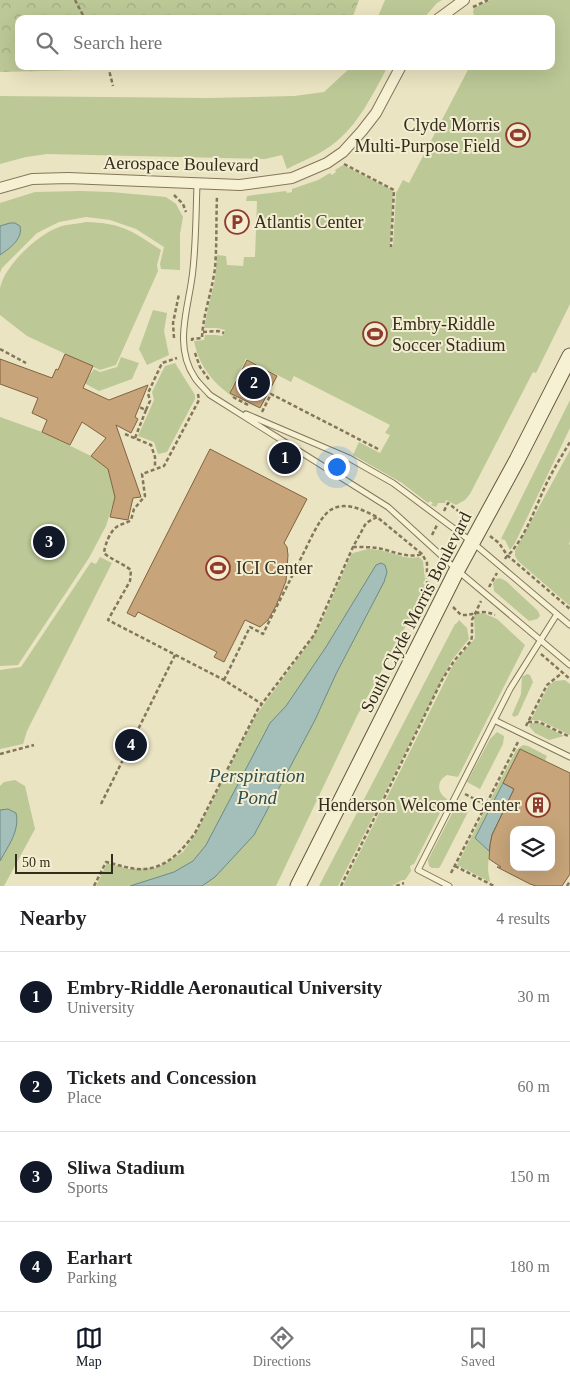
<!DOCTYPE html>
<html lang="en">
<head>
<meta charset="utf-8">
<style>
  :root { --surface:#fff; --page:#f2f2f2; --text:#202124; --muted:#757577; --line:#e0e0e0; --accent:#111827 }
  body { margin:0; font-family:Georgia,serif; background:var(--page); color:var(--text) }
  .controls { position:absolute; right:15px; bottom:15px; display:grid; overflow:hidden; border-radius:10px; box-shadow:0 5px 20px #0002 }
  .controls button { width:45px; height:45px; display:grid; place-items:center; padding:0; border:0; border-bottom:1px solid var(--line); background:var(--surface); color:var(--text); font:25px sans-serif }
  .scale { position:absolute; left:15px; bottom:12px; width:98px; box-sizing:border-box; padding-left:5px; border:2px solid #342c1d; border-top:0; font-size:14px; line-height:18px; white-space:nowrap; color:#342c1d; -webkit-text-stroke:4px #f3eed1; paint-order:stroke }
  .you { position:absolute; left:336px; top:466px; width:18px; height:18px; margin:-12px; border:4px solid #fff; border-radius:50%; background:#1a73e8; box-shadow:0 0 0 8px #1a73e833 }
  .badge { display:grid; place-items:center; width:32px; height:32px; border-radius:50%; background:var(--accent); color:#fff; font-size:16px; font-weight:700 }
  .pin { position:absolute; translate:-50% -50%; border:2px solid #fff; box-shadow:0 1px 5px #0006 }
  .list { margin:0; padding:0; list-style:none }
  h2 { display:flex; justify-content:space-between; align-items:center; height:65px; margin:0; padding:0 20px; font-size:21px }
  h2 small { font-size:16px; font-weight:400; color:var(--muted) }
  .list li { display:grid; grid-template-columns:32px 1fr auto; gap:15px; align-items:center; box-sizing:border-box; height:90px; padding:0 20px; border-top:1px solid var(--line) }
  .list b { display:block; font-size:19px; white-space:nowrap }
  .list p { margin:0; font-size:16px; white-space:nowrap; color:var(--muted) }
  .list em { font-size:16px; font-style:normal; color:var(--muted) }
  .icon { flex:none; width:28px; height:28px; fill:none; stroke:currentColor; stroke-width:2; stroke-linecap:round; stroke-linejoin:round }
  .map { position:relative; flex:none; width:570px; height:886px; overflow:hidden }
  .search { position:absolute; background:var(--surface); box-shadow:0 5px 20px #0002; left:15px; right:15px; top:15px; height:55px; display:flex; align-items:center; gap:12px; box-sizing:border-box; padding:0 18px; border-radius:10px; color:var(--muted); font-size:19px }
  .sheet { height:425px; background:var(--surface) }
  nav { display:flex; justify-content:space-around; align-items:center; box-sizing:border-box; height:70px; border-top:1px solid var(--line); background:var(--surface); font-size:14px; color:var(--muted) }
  nav a { display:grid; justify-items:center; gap:2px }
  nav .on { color:var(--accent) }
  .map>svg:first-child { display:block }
  .grass { fill:#bcc896 }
  .forest { fill:url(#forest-crowns) }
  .water { fill:#a4beba; stroke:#6c8b87 }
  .building { fill:#c7a479; stroke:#816341; fill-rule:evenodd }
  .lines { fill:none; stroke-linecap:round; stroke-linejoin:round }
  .service-casing { stroke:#84765a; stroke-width:7 }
  .minor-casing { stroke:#84765a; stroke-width:12 }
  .secondary-casing { stroke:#65573d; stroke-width:17 }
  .path { stroke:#84765a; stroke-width:2.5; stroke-dasharray:4 2.5; stroke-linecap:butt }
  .service { stroke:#f7f1d4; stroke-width:5 }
  .minor { stroke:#f7f1d4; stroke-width:10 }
  .secondary { stroke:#f7f1d4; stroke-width:15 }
  .labels { text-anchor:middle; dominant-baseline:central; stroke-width:4; stroke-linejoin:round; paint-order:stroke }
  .poi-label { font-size:18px; fill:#342c1d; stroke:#f3eed1; text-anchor:start }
  .street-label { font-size:18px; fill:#342c1d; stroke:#f3eed1 }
  .water-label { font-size:19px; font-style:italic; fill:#2d5153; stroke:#f3eed1 }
</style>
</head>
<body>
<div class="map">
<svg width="570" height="886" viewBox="0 0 570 886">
  <defs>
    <pattern id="forest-crowns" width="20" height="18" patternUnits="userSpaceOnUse" patternTransform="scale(1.25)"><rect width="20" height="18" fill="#bcc896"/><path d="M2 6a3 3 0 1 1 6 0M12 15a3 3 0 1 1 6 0" fill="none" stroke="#a2ac81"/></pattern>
  </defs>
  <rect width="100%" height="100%" fill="#ebe4c2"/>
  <path class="grass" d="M 385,0 L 442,0 L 437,3 L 423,19 L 377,19 Z
    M 490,0 L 570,0 L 570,304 L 536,373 L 533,372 L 470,494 L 465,500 L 456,505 L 446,500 L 445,503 L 438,503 L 436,507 L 431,505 L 433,503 L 430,501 L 428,503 L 402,483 L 353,455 L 359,442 L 380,453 L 390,435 L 385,433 L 390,425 L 294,376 L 291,382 L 246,359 L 231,389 L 234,395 L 233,397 C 212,382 199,366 194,341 L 204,340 L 205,335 L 216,335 L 222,336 L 225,330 L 217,328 L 204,328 L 209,304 L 215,280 L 217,255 L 226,256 L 227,265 L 243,266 L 244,257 L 255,257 L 257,201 L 246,201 L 247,196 L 286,191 L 287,193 L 292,192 L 292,189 L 318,180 L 330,173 L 332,175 L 336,172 L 335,170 L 343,165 L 392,190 L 393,193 L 390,246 L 393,247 L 396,193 L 403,180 L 409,183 L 470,66 L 551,66 L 551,19 L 475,19 L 473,12 L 474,8 Z
    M 352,66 L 388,66 C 373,94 358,126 332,145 C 319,155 302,161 287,169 L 282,155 L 265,159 L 47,154 L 26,157 L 0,164 L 0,96 L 208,98 L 294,96 L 324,92 Z
    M 80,191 L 111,192 L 166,197 L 176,204 L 183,217 L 180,234 L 180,270 L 161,269 L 160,264 L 164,247 L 136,229 L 110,220 L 86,217 L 59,222 L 37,233 L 2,268 L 0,273 L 0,203 L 35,192 Z
    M 86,222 C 122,223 132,231 161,250 L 157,265 L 158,271 L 116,365 L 100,370 L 27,336 L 0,315 C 0,307 0,296 0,288 C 5,265 37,235 59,227 C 67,224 77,224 86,222 Z
    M 153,310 L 167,313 L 164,331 L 169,355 L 147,365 L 139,349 Z
    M 121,357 L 139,363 L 132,379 L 99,391 L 84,383 L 94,369 L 100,372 L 117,367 Z
    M 175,363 L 195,395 L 195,399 L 167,452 L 158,454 L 154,442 L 138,436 L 154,400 L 152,392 L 165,366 Z
    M 570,400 L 570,428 L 515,543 L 510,550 L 505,540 L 501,539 Z
    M 0,417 L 42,432 L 91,456 L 108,469 L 115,497 L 106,526 L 89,558 L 18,665 L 0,666 Z
    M 570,450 L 570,541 L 569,544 L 570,545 L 570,606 L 518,561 L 515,556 L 515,551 Z
    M 368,549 C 387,548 404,561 419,557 L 423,561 L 425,580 L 423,583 L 427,587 L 357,716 L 276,886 L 96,886 L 107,863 L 129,869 L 155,868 L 168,862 L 183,852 L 196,833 L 256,715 L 310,642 L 321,623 L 351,555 L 353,553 Z
    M 100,557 L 112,563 L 27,731 L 23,744 L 0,749 L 0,670 L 21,667 L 91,562 L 96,564 Z
    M 500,578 L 506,581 L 538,611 L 540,616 L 537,619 L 529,621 L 494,591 L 493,583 L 496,579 Z
    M 483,613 L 497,619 L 525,645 L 458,777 L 447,775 C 436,781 437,793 447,799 L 414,864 L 410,866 L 411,871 L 405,880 L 402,880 L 392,886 L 343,886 L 453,665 L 475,638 L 474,615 Z
    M 459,620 L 467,628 L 469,639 L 452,660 L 338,886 L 319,886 L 455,624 L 456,624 Z
    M 527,674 L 530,675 L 533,682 L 518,715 L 514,717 L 512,715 L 521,694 L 522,677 Z
    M 565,680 L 570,684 L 570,735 L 539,720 L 531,720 L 549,685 L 555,681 Z
    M 531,723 L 539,723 L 564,736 L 549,740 L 535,733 L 529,726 Z
    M 497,732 L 504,736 L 503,744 L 480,789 L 467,782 L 490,739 Z
    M 523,745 L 528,746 L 547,756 L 545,761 L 520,749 L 475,838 L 489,851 L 488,870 L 490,882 L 457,865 L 516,750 Z
    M 15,780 L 25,786 L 35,829 L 4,886 L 0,886 L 0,786 L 4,782 Z
    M 457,804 L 469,810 L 441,865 L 439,868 L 432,868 L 429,866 L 428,860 Z"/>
  <path class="forest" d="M 0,0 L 359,0 L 352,19 L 19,19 L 19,66 L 258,66 L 0,72 Z"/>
  <path class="water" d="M 10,223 L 15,223 L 20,226 C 23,239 10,248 0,255 L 0,226 Z
    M 381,563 L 385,565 L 387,572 L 384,582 L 336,674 L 315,720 L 254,835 L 215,877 L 202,886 L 130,886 L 174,872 L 193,861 L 206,845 L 270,723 L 286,706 L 326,647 L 376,565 Z
    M 503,783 L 514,789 L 492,835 L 489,851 L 475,838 Z
    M 8,809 L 16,813 C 20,831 8,846 0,861 L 0,810 Z"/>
  <path class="building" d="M 65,354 L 93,366 L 83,388 L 109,400 L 148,385 L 135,417 L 138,419 L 131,433 L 116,425 L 141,497 L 133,498 L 128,520 L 110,517 L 115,497 L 108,469 L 91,456 L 106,438 L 82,422 L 70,445 L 42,432 L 47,420 L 32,413 L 38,398 L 0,384 L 0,359 L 52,378 L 56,369 L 58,370 Z
    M 247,360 L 277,376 L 260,408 L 230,393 Z
    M 210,449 L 307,499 L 284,543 L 287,547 L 288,555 L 286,581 L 276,606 L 268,620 L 260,627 L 245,620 L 224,662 L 214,657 L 217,652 L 138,612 L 135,617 L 127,613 Z
    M 520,749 L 570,773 L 570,874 L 562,886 L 536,886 L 530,884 L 497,867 L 501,867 L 489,859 L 490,845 L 492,835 L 514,789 L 503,783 ZM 514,830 L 551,830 L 551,867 L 514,867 Z"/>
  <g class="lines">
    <g class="service-casing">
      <path id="service" d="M 197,184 C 196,212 196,241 193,269 C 190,305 172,344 195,378 C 199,384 205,389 210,395 L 388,507 L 457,570 L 570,665
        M 246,414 L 349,458 L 393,483 L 472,542 L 570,625
        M 494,720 L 570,757
        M 449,886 L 418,870 L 510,689 L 557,614"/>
    </g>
    <g class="minor-casing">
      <path id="minor" d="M 438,19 L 464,0
        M 0,188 L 32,179 L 68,178 L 240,185 L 292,178 L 327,163 L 343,152 L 362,131 L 376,113 L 401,66"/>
    </g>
    <g class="secondary-casing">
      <path id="secondary" d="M 298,886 L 457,570 L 517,460 L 570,356"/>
    </g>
    <path class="path" d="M 75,0 L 85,19
      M 473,7 L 488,0
      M 108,66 L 113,86
      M 344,164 L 394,190 L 391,247
      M 174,195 L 183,204 L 186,212
      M 203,332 L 218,331 L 224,333
      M 174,338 L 173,323 L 179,294
      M 192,341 L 192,339 L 202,338 C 203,314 212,292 215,268 C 217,245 216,220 217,197
      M 0,349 L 26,363
      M 195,353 L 200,367 L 210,381
      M 198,394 L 199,400 L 164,466 L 142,474 L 145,496 L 134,509 L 131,520 C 127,523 124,523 120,525 C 111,528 105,544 104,553 C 112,560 122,563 131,570 L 130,581 L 108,620 L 224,680 L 262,704
      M 233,397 L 248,405
      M 146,410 L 150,401 L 148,393 L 162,363 L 177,358
      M 262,412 L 271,394 L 380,450
      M 125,434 L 151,445 L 155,457 L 155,468
      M 135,438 L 146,410 L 139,407
      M 444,511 L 448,503 L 470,520
      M 432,535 L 437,525
      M 490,536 L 499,543 L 507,555 L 570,609
      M 353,547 C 361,547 370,547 378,548 C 393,551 408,559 422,554
      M 505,559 C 507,555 510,554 512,551 C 526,534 535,509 544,489 C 551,473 561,457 570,442
      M 489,587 L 497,573
      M 453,607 L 461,615 C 475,616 480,608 495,615
      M 541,654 L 570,679
      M 224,680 L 250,627 L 263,634 C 276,607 290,581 303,554 C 310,541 318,520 329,511 C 344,500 363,510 377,517
      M 528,722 L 539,722 L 570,737
      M 526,726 L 547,685 L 562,673
      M 0,754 L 34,745
      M 465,794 L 486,805
      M 101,804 L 175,655
      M 455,866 L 494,886
      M 451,873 L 519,740
      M 94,886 L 106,862 C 116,864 126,868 137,869 C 164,871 181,852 195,833 L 258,709 L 314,635 L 353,547 L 366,523 L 377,517 L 422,554 L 427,563 L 427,582 L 433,588
      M 341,886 L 442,680 L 454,661 L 471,641 L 472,636 L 472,620 L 481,601
      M 396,886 L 404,883
      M 567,886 L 570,881"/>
    <use href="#service" class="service"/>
    <use href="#minor" class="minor"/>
    <use href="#secondary" class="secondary"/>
  </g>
  <defs>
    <g id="stadium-ring" transform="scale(1.25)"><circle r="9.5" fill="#f3eed1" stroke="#8f3a2d" stroke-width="1.5"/><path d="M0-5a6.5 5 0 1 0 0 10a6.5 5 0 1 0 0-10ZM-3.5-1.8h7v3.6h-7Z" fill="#8f3a2d"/></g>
    <g id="parking-ring" transform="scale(1.25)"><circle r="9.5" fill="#f3eed1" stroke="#8f3a2d" stroke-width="1.5"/><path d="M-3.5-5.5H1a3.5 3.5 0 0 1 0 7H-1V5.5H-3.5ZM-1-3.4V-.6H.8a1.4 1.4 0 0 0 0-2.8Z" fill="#8f3a2d"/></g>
    <g id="building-ring" transform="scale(1.25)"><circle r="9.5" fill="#f3eed1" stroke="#8f3a2d" stroke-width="1.5"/><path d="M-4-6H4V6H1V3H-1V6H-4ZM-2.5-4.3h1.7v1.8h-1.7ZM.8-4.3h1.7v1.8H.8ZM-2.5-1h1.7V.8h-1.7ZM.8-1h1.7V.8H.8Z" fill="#8f3a2d"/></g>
  </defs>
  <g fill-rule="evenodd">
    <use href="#stadium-ring" x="518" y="135"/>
    <use href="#parking-ring" x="237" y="222"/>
    <use href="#stadium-ring" x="375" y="334"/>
    <use href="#stadium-ring" x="218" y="568"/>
    <use href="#building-ring" x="538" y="805"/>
  </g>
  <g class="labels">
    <g class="poi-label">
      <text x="500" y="125" text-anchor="end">Clyde Morris<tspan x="500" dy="21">Multi-Purpose Field</tspan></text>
      <text x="254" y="222">Atlantis Center</text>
      <text x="392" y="324">Embry-Riddle<tspan x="392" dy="21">Soccer Stadium</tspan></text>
      <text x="236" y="568">ICI Center</text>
      <text x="520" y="805" text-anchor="end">Henderson Welcome Center</text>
    </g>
    <g class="street-label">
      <text transform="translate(181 164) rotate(1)">Aerospace Boulevard</text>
      <text transform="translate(416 612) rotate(-63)">South Clyde Morris Boulevard</text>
    </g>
    <g class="water-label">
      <text x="257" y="775">Perspiration<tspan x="257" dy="22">Pond</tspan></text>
    </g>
  </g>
</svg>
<div class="controls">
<button><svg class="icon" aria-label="layers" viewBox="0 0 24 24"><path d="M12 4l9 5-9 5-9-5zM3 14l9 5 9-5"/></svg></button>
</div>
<div class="scale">50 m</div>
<div class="you"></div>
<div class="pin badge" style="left:285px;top:458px">1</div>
<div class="pin badge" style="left:254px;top:383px">2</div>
<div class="pin badge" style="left:49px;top:542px">3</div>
<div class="pin badge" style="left:131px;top:745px">4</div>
<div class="search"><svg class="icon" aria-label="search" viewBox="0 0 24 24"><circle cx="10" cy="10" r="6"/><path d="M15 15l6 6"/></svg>Search here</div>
</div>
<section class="sheet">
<h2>Nearby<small>4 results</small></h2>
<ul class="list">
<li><span class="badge">1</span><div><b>Embry-Riddle Aeronautical University</b><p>University</p></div><em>30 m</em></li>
<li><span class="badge">2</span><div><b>Tickets and Concession</b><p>Place</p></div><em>60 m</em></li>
<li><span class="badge">3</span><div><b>Sliwa Stadium</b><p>Sports</p></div><em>150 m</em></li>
<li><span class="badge">4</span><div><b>Earhart</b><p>Parking</p></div><em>180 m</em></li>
</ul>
</section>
<nav>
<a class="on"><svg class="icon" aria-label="map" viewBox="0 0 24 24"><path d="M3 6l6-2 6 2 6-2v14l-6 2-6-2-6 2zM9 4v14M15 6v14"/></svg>Map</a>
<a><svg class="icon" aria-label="directions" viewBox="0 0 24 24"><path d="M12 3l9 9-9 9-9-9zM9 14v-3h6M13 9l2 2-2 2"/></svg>Directions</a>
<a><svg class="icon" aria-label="saved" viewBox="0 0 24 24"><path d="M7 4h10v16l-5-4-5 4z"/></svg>Saved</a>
</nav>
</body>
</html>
